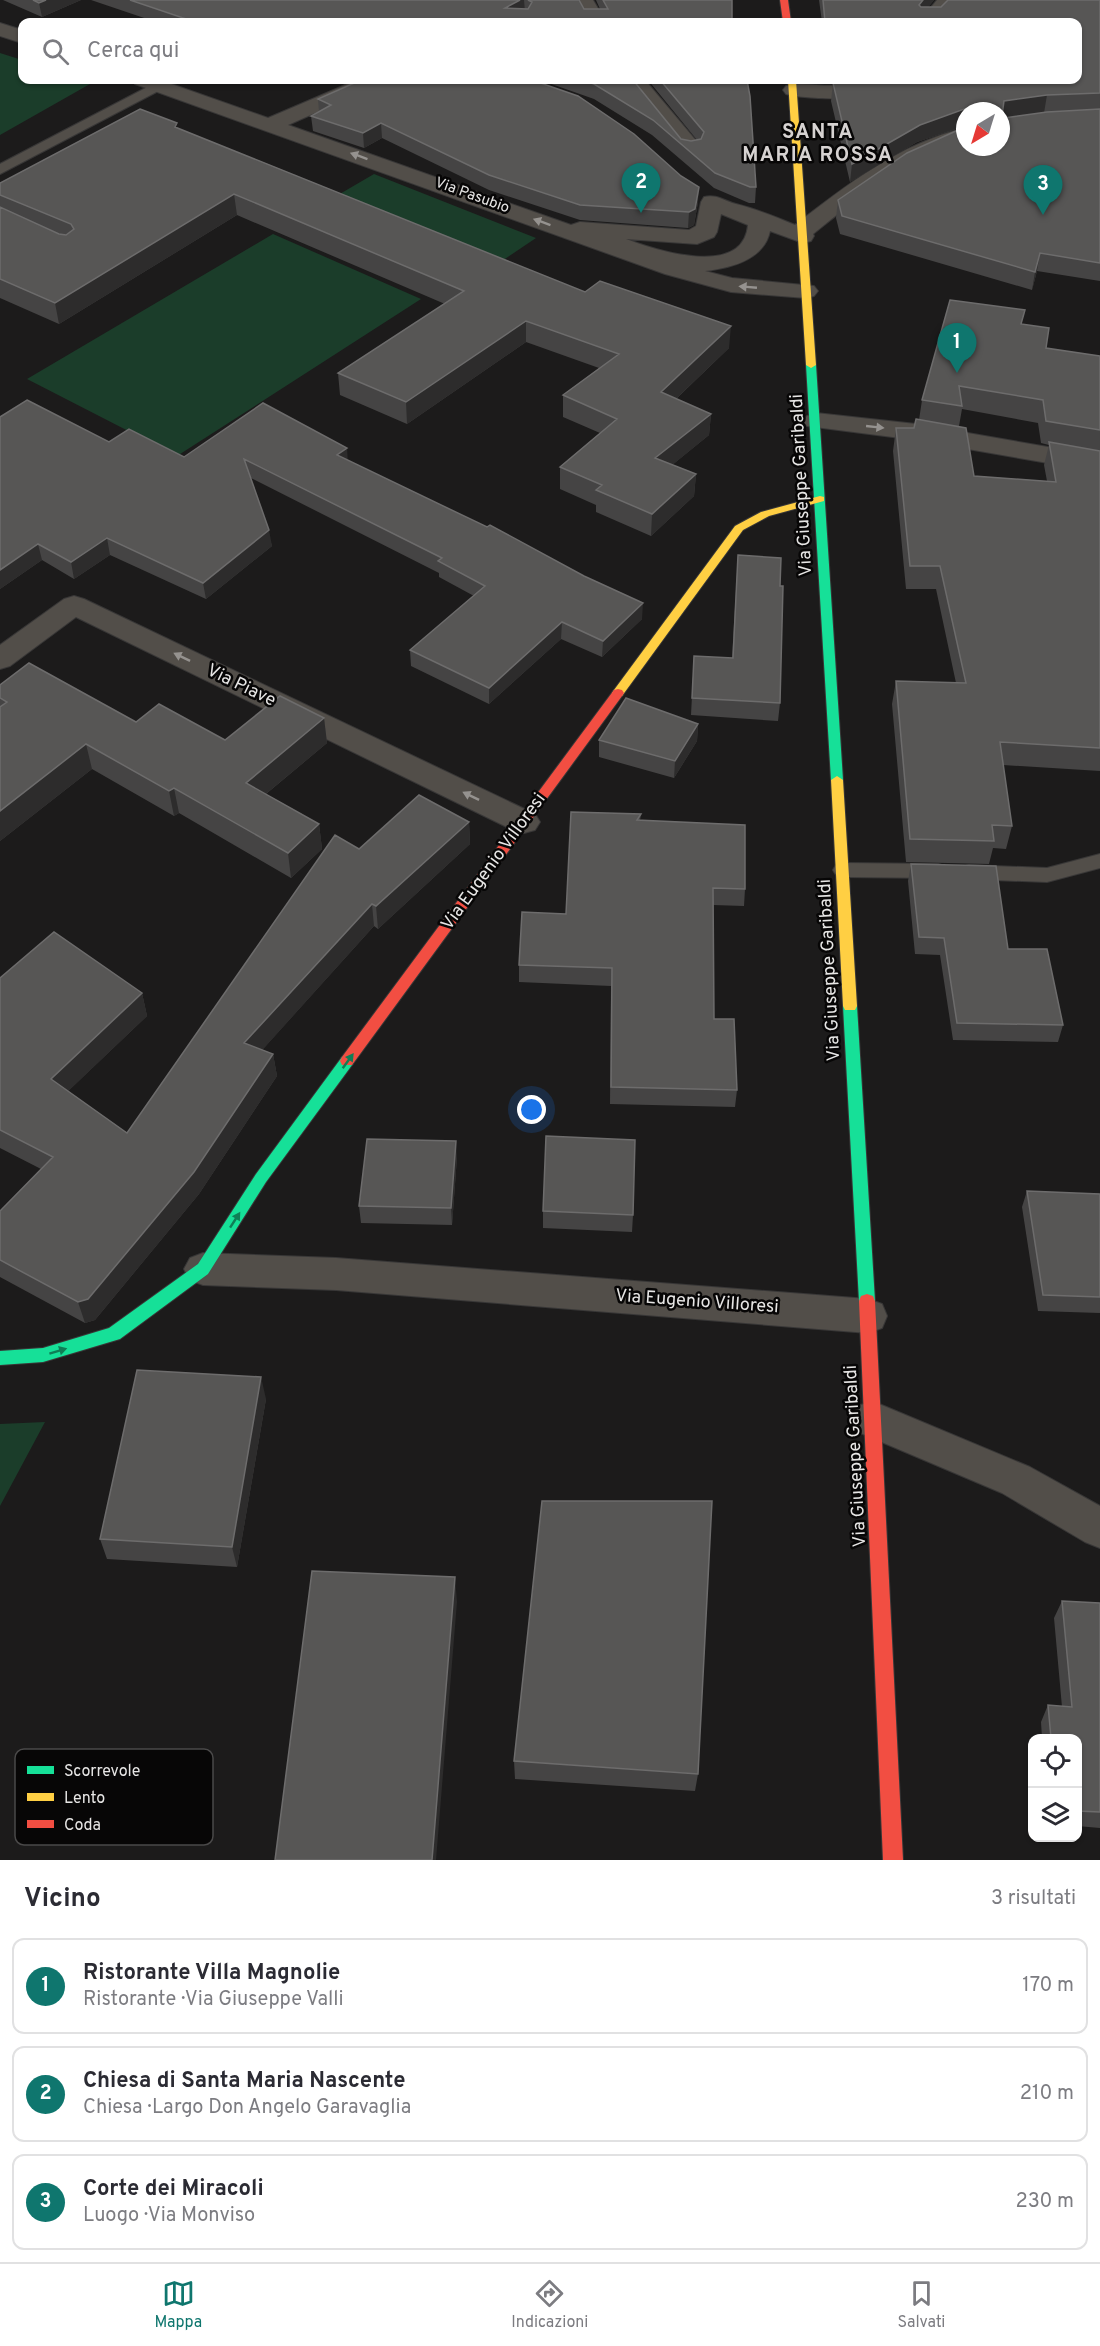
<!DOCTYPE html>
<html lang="it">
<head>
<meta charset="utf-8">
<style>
  :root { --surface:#fff; --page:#f2f2f3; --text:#2b2b33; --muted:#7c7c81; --line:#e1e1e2; --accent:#0f766e }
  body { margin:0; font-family:Overpass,sans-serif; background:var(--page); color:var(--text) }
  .controls { position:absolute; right:18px; bottom:18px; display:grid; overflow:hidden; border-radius:12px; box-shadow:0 2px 4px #0004 }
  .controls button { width:54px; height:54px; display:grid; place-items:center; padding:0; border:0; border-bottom:2px solid var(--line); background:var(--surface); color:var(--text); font:30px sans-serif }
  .compass { position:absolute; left:956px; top:102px; width:54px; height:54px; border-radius:50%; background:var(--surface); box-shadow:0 2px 4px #0004; rotate:218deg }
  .you { position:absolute; left:532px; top:1110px; width:21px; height:21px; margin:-15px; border:4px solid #fff; border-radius:50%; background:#1a73e8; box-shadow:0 0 0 9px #1a73e833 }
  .badge { display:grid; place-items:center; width:39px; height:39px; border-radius:50%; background:var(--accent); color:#fff; font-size:20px; font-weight:700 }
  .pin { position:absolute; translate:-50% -50px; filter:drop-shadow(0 2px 3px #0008) }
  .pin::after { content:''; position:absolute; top:32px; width:21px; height:18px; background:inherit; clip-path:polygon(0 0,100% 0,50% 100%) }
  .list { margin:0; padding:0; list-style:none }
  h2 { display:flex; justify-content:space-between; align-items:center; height:78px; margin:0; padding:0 24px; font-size:26px }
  h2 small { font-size:20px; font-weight:400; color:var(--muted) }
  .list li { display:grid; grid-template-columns:39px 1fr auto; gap:18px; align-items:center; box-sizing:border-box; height:96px; margin:0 12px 12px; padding:0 12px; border:2px solid var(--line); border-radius:12px }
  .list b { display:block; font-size:22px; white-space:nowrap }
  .list p { margin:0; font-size:20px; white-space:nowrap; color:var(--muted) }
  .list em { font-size:20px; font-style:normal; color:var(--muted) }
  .icon { flex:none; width:33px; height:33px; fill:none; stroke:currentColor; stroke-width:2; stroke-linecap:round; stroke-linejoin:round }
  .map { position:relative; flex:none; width:1100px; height:1860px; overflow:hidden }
  .search { position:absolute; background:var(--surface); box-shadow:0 2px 4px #0004; left:18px; right:18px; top:18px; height:66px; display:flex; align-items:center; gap:15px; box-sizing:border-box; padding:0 21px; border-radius:12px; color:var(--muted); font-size:22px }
  .sheet { height:402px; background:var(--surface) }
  nav { display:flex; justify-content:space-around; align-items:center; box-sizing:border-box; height:84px; border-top:2px solid var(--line); background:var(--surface); font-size:16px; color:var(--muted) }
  nav a { display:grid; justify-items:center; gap:3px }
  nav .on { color:var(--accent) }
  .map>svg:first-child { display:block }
  .green { fill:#1b3d2a }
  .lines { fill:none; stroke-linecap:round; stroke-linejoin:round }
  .lane-casing { stroke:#383737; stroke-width:2 }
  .street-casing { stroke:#383737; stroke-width:2 }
  .fast-casing { stroke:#383737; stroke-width:2 }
  .slow-casing { stroke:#383737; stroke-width:2 }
  .jam-casing { stroke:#383737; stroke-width:2 }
  .lane { fill:#524e49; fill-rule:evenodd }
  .street { fill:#524e49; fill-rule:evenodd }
  .fast { fill:#16e098; fill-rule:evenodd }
  .slow { fill:#ffcf43; fill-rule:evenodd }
  .jam { fill:#f24e42; fill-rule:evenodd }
  .wall { fill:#454444; fill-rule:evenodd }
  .shaded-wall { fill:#2d2c2c }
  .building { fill:#575655; stroke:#6d6c6c; stroke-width:1.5 }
  .oneway { fill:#95928f }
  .oneway2 { fill:#0f7e56 }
  .labels { text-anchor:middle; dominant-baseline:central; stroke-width:5; stroke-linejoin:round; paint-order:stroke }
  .far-street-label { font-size:15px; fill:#e7e6e5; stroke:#070606 }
  .street-label { font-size:18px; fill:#e7e6e5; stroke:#070606 }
  .far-district-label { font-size:20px; font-weight:bold; letter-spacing:1.5px; fill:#d6d2d1; stroke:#070606 }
  .key { fill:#070606; stroke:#4a4949; stroke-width:1.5 }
  .key-label { font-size:16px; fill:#e7e6e5 }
</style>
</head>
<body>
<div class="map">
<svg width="1100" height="1860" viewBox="0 0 1100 1860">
  <rect width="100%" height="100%" fill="#1c1b1b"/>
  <path class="green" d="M 0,53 L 22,60 L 22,80 L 78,80 L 90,84 L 0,135 Z
    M 374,174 L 536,238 L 490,269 L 326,202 Z
    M 273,234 L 421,299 L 177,456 L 27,379 Z
    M 45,1422 L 0,1506 L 0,1424 Z"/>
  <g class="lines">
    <g class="lane-casing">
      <path id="lane" d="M 159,81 L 166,85 L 164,88 L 0,174 L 0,164 Z
        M 1100,854 L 1100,868 L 1047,882 L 969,879 L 962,877 L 959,872 L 962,867 L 969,865 L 1047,868 Z
        M 843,863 L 938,864 L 945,866 L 948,871 L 945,876 L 938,878 L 843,877 L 836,875 L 833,870 L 836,865 Z"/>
    </g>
    <g class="street-casing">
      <path id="street" d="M 573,0 L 593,0 L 606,22 L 586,22 Z
        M 937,0 L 957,0 L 939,22 L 919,22 Z
        M 0,23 L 22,30 L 22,43 L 0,36 Z
        M 132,80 L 160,80 L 268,118 L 357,80 L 383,80 L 380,84 L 288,125 L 571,225 L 580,222 L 689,230 L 696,226 L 701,202 L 704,197 C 717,194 724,201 736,204 C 756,209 776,217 795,225 C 848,184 899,144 965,128 L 965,141 C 907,159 860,196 813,234 L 814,236 L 811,241 L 803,243 L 770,231 C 764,260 731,268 705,271 L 732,278 L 814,286 L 818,291 L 814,296 L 806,298 L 731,292 L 665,274 L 135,84 ZM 721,214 L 748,225 C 743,279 655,250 626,239 L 697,244 L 714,237 L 717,232 Z
        M 624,80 L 645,80 L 698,143 L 701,148 L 698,153 L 690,154 L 682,153 Z
        M 857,80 L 880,80 C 863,105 819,98 793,96 L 786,94 L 783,90 L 786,86 C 809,80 834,92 857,80 Z
        M 816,413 L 916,424 L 1100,456 L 1100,472 L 916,440 L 807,426 L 803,421 L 807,416 Z
        M 74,596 L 84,599 L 535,814 L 540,822 L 535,830 L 524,833 L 513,830 L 76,617 L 10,666 L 0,669 L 0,645 L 64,599 Z
        M 203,1253 L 336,1258 L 868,1299 L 882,1304 L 887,1316 L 882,1328 L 868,1333 L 336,1290 L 203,1285 L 190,1280 L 184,1269 L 190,1258 Z
        M 872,1401 L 1030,1467 L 1100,1506 L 1100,1548 L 1085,1542 L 1002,1493 L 858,1432 L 852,1419 L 858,1406 Z"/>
    </g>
    <g class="fast-casing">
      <path id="fast" d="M 811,362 L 816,365 L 843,780 L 837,784 L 831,780 L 806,365 Z
        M 850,1001 L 855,1002 L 857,1006 L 875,1301 L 873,1306 L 867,1308 L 861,1306 L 859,1301 L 843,1006 L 845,1002 Z
        M 347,1055 L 352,1057 L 354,1061 L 352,1065 L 266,1182 L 208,1274 L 120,1339 L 43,1362 L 0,1365 L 0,1351 L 43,1348 L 109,1328 L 198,1264 L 256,1174 L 342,1057 Z"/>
    </g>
    <g class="slow-casing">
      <path id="slow" d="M 788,80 L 796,80 L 816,365 L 811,368 L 806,365 Z
        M 820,496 L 824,497 L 824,501 L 769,516 L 743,530 L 622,696 L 614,696 L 612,693 L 614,690 L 735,526 L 761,512 Z
        M 837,776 L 843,780 L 857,1006 L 855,1010 L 845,1010 L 843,1006 L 831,780 Z"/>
    </g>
    <g class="jam-casing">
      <path id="jam" d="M 780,0 L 788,0 L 791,22 L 783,22 Z
        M 618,689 L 622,690 L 624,693 L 622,696 L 352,1065 L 342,1065 L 340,1061 L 342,1057 L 614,690 Z
        M 867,1294 L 873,1296 L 875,1301 L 903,1860 L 883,1860 L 859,1301 L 861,1296 Z"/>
    </g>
    <use href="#lane" class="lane"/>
    <use href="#street" class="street"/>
    <use href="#fast" class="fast"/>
    <use href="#slow" class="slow"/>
    <use href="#jam" class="jam"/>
  </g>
  <path class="wall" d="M 3,0 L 81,0 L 42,17 Z
    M 91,0 L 579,0 L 584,9 L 600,9 L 596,0 L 732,0 L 732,22 L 156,22 Z
    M 819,0 L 934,0 L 928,7 L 1100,0 L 1100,281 L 1037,271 L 1032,290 L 840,234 L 836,218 L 838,200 L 1001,111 L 965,111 L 965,126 L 917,142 L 850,182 L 831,101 L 833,83 L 1077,80 L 1077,22 L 822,22 Z
    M 540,80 L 633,80 L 681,139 L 691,141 L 697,140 L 648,80 L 747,80 L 756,187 L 755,203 L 749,203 L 714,188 L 652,135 L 594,99 Z
    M 318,99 L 698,202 L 694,225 L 688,228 L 580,220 L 489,190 L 382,138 L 364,148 L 313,131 L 311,116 L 319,112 Z
    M 178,128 L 585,292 L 729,348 L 676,399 L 711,414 L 709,435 L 672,465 L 696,474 L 694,496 L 651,536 L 596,512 L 596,505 L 560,489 L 560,467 L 600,433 L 563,417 L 563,395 L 599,368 L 526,342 L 407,424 L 340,395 L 338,373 L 445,304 L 237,215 L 59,324 L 0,298 L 0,183 Z
    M 1022,324 L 1046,348 L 1100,356 L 1100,771 L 1003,765 L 1012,826 L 1006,849 L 993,848 L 989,864 L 906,862 L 892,704 L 896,681 L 956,683 L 936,589 L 906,589 L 893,451 L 896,428 L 914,428 L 919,420 L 922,400 ZM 962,409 L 1038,423 L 1041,443 L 1049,445 L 1044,465 L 1047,481 L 974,476 L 959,426 Z
    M 0,417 L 109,442 L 184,457 L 348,460 L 642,619 L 602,657 L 561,639 L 489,704 L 411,666 L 410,650 L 474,596 L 439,577 L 439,573 L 251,478 L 272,546 L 206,599 L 110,555 L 74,579 L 42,560 L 0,589 Z
    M 738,555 L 780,703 L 778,721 L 691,715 L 694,656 L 732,658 Z
    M 0,685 L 136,722 L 225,740 L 324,718 L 327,743 L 266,794 L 319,824 L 322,849 L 291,878 L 179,813 L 174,816 L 92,769 L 0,841 Z
    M 698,724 L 697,741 L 674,778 L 599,757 L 599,740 Z
    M 641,814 L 640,821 L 745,889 L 744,906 L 713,905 L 714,1019 L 737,1090 L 735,1107 L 610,1104 L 611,986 L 519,982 L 519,965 L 566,914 Z
    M 469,822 L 470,844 L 378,929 L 374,926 L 262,1050 L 273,1054 L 277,1076 L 199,1194 L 95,1320 L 85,1323 L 0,1277 L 0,1211 L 41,1169 L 0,1148 L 0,978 L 142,993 L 147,1016 L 68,1091 L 127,1133 L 359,849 Z
    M 911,864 L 1008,949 L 1063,1025 L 1058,1042 L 953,1040 L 940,955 L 915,954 L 908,881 Z
    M 457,1157 L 452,1225 L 361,1223 L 359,1206 Z
    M 1027,1191 L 1100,1194 L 1100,1313 L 1038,1311 L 1022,1207 Z
    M 543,1211 L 633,1215 L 632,1232 L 543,1228 Z
    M 266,1399 L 237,1567 L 107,1559 L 100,1539 Z
    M 1062,1601 L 1100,1603 L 1100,1828 L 1077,1826 L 1077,1738 L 1042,1738 L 1041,1722 L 1048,1705 L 1062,1707 L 1054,1618 Z
    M 514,1761 L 698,1774 L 695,1791 L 515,1779 Z"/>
  <path class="shaded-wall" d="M 46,0 L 81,0 L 42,17 L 39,3 Z
    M 520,0 L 524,0 L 525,12 L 505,8 Z
    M 923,0 L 934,0 L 917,22 L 919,5 Z
    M 829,80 L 848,80 L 829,83 Z
    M 1047,95 L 1044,113 L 1001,119 L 1004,101 Z
    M 967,108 L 967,111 L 965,111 L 964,126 L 917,142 L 850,182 L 852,164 L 920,125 Z
    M 381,123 L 382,138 L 364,148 L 363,133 Z
    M 699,187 L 698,202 L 694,225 L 688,228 L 689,212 Z
    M 234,194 L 237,215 L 59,324 L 55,303 Z
    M 1040,253 L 1037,271 L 1032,290 L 1035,272 Z
    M 526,321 L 526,342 L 407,424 L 406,402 Z
    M 731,326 L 729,348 L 660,414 L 661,392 Z
    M 711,414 L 709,435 L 654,480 L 655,458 Z
    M 347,448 L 348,464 L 337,455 Z
    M 696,474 L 694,496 L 651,536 L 652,514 Z
    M 269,530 L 272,546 L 206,599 L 203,583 Z
    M 107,538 L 110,555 L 74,579 L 71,562 Z
    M 38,544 L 42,560 L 0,589 L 0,570 Z
    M 643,603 L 642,619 L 602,657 L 603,641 Z
    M 562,622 L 561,639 L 489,704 L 489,688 Z
    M 324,718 L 327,743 L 249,808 L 246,783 Z
    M 698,724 L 697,741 L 674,778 L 675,761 Z
    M 86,744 L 92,769 L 0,841 L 0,811 Z
    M 174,788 L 179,813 L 174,816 L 169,791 Z
    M 469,822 L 470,844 L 378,929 L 376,906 Z
    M 319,824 L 322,849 L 291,878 L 288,853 Z
    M 372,904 L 374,926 L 248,1066 L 244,1043 Z
    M 142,993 L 147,1016 L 58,1101 L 51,1079 Z
    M 273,1054 L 277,1076 L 199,1194 L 95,1320 L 85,1323 L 78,1302 Z
    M 456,1141 L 457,1157 L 452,1225 L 451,1208 Z
    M 261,1377 L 266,1399 L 237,1567 L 232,1547 Z
    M 455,1577 L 457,1602 L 436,1860 L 432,1860 Z"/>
  <path class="building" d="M 33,0 L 46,0 L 39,3 Z
    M 130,0 L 520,0 L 505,8 L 528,9 L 532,2 L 528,0 L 579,0 L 584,9 L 608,9 L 603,0 L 732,0 L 732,22 L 195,22 Z
    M 823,0 L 923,0 L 919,5 L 921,7 L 941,7 L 948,0 L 1100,0 L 1100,93 L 1047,95 L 1004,101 L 1002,116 L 1004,118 L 1047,112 L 1100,109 L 1100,263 L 1040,253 L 1035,272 L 842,216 L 838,200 L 907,153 L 965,127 L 965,147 L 1001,147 L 1001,111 L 970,111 L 967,108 L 920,125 L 852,164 L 833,83 L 857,80 L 1077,80 L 1077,22 L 825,22 Z
    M 361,80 L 532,80 L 578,96 L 634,134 L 681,176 L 699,187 L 695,209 L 689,212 L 580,205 L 489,175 L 381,123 L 363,133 L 311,116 L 331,105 L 318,99 Z
    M 581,80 L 633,80 L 681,139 L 691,141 L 701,139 L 704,132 L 660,80 L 747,80 L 750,96 L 756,187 L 750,187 L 715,173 L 653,120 L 594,84 Z
    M 140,109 L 177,123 L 175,127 L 585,292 L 600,281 L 731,326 L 661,392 L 711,414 L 655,458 L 696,474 L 652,514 L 596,490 L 602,485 L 560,467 L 617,419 L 563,395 L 619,354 L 526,321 L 406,402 L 338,373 L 464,291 L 234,194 L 55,303 L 0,279 L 0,207 L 59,234 L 66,235 L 74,229 L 71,224 L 0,195 L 0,183 Z
    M 950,300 L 1025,310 L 1021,324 L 1049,328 L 1046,348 L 1100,356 L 1100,430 L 1046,421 L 1043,400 L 959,386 L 962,406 L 922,400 Z
    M 27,400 L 109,442 L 129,429 L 184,457 L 263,403 L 347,448 L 337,455 L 487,527 L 490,525 L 584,576 L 643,603 L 603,641 L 562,622 L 489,688 L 410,650 L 485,586 L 438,561 L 442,558 L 244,459 L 269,530 L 203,583 L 107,538 L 71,562 L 38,544 L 0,570 L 0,417 Z
    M 916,419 L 966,428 L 974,476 L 1056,482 L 1049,442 L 1100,451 L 1100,748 L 1000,742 L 1012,826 L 992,825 L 994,841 L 910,839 L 896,681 L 966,683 L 940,566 L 910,566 L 896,428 L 914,428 Z
    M 738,555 L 781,558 L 780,586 L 783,586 L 780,703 L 692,698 L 694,656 L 733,658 Z
    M 29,663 L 136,722 L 159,704 L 225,740 L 280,696 L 324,718 L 246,783 L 319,824 L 288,853 L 174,788 L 169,791 L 86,744 L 0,811 L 0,707 L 7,702 L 0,698 L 0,685 Z
    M 626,698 L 698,724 L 675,761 L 599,740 Z
    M 419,795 L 469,822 L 376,906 L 372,904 L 244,1043 L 273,1054 L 194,1172 L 88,1299 L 78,1302 L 0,1260 L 0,1211 L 53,1157 L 0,1130 L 0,978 L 54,932 L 142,993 L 51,1079 L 127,1133 L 335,835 L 359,849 Z
    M 571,812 L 641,814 L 637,820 L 745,825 L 745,889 L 713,888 L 714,1019 L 734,1019 L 737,1090 L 611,1087 L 612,968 L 519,965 L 522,912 L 566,914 Z
    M 911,864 L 996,866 L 1008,949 L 1047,949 L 1063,1025 L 957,1023 L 944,938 L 919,937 Z
    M 546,1136 L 635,1140 L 633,1215 L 543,1211 Z
    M 367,1139 L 456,1141 L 451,1208 L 359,1206 Z
    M 1027,1191 L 1100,1194 L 1100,1297 L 1043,1295 Z
    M 137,1370 L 261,1377 L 232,1547 L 100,1539 Z
    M 542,1501 L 712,1501 L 698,1774 L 514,1761 Z
    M 312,1571 L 455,1577 L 432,1860 L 275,1860 Z
    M 1062,1601 L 1100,1603 L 1100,1812 L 1077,1811 L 1077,1738 L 1051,1738 L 1048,1705 L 1072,1707 Z"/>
  <defs><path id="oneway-solid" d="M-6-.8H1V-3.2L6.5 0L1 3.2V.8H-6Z" transform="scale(1.5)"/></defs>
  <g class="oneway">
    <use href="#oneway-solid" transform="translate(359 156) rotate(-160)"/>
    <use href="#oneway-solid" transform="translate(542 222) rotate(-160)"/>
    <use href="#oneway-solid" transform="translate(748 287) rotate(-175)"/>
    <use href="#oneway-solid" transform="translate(875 427) rotate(6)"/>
    <use href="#oneway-solid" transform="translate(182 657) rotate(-154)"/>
    <use href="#oneway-solid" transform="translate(471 796) rotate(-154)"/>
  </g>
  <g class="oneway2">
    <use href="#oneway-solid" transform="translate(348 1061) rotate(-54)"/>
    <use href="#oneway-solid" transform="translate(235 1220) rotate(-57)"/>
    <use href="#oneway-solid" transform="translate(58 1351) rotate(-17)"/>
  </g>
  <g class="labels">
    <g class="far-street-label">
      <text transform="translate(472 196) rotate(20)">Via Pasubio</text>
    </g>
    <g class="street-label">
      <text transform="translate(802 485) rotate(-93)">Via Giuseppe Garibaldi</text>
      <text transform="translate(241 686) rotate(26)">Via Piave</text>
      <text transform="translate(494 862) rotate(-54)">Via Eugenio Villoresi</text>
      <text transform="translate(830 970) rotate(-93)">Via Giuseppe Garibaldi</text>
      <text transform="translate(697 1302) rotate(4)">Via Eugenio Villoresi</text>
      <text transform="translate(856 1456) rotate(-93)">Via Giuseppe Garibaldi</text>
    </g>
    <g class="far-district-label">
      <text x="818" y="133">SANTA<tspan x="818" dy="23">MARIA ROSSA</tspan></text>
    </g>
  </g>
  <rect x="15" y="1749" width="198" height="96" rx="9" class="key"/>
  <rect x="27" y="1766" width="27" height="8" fill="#16e098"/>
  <rect x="27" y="1793" width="27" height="8" fill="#ffcf43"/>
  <rect x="27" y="1820" width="27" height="8" fill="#f24e42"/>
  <g class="key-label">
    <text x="64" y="1776">Scorrevole</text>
    <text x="64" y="1803">Lento</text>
    <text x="64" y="1830">Coda</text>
  </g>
</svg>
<div class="controls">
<button><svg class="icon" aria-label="locate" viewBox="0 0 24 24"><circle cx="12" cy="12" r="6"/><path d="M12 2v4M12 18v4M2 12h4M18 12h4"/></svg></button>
<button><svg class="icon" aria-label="layers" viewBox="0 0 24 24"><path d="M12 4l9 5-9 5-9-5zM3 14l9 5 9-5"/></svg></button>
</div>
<svg class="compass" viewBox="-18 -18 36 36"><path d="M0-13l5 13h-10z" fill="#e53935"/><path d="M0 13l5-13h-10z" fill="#7c7c81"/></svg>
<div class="you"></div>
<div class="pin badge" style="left:957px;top:373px">1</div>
<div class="pin badge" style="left:641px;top:213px">2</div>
<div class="pin badge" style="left:1043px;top:215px">3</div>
<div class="search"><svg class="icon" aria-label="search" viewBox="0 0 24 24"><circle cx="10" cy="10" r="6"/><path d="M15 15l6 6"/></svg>Cerca qui</div>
</div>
<section class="sheet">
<h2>Vicino<small>3 risultati</small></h2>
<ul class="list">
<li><span class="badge">1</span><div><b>Ristorante Villa Magnolie</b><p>Ristorante · Via Giuseppe Valli</p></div><em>170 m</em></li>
<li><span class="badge">2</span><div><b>Chiesa di Santa Maria Nascente</b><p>Chiesa · Largo Don Angelo Garavaglia</p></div><em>210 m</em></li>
<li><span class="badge">3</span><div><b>Corte dei Miracoli</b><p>Luogo · Via Monviso</p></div><em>230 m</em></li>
</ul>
</section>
<nav>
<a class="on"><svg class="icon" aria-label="map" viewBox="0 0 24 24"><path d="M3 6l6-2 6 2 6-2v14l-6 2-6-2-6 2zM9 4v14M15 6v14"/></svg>Mappa</a>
<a><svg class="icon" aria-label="directions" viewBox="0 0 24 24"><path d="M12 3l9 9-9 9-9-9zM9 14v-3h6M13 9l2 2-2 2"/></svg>Indicazioni</a>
<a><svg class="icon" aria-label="saved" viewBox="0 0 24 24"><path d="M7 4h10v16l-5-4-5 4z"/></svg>Salvati</a>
</nav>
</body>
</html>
